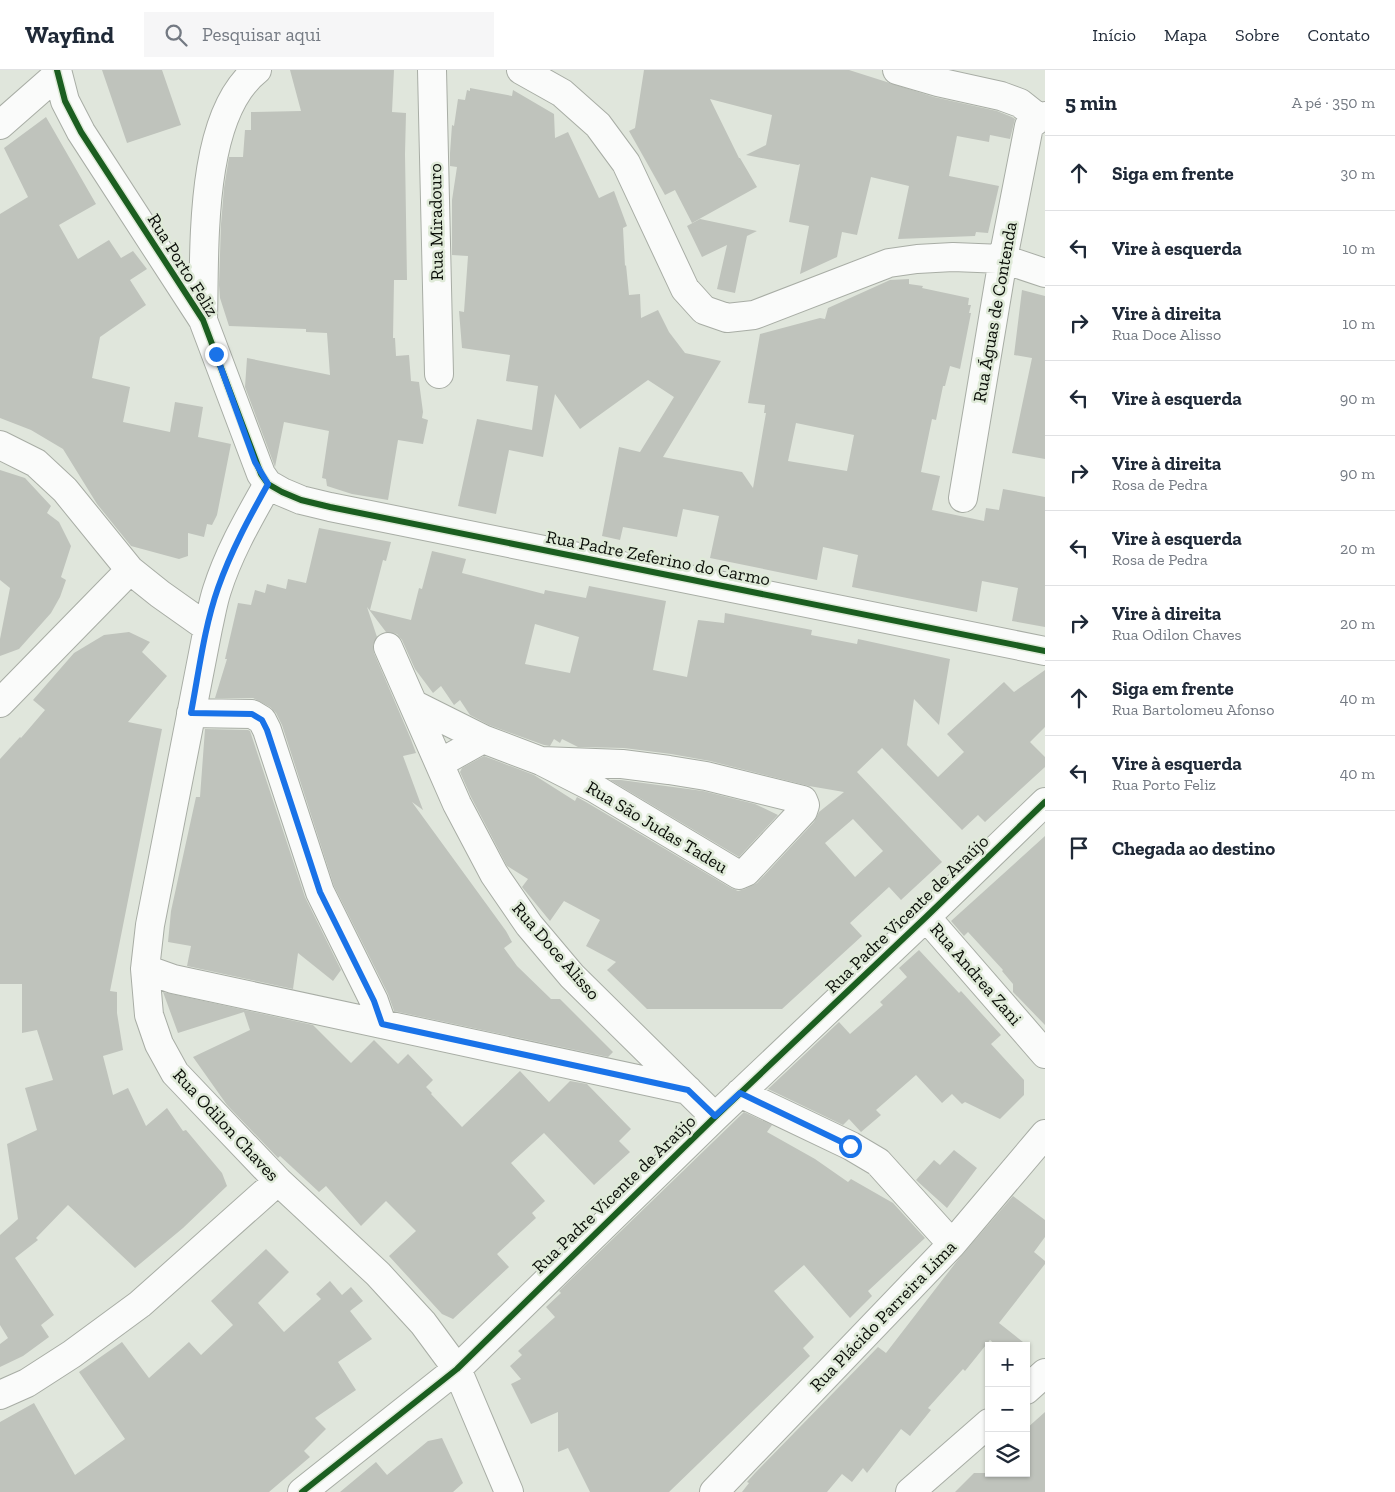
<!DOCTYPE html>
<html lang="pt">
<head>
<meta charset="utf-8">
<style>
  :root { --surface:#fff; --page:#f6f6f7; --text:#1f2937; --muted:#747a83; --line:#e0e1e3 }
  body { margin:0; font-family:"Zilla Slab",serif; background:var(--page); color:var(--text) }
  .controls { position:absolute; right:15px; bottom:15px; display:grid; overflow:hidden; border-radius:0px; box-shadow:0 1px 4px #0004 }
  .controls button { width:45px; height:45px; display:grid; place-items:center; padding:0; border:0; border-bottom:1px solid var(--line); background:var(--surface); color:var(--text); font:25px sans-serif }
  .stop { position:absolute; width:15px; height:15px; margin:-11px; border:4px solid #1a73e8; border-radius:50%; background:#fff }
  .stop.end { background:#1a73e8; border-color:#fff; box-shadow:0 1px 5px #0008 }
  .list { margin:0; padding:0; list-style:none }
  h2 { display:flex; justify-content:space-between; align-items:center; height:65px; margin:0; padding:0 20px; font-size:21px }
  h2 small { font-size:16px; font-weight:400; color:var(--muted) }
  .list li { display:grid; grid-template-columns:32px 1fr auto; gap:15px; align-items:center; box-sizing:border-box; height:75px; padding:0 20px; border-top:1px solid var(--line) }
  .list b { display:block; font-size:19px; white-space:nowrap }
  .list p { margin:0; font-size:16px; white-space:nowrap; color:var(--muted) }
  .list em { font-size:16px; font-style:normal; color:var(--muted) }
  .icon { flex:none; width:28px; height:28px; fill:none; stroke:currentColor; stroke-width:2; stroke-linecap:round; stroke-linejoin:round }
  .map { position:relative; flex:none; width:1045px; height:1422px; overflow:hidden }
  header { display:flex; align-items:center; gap:30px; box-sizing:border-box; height:70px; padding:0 25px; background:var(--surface); border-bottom:1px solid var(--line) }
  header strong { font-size:24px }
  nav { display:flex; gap:28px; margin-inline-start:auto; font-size:18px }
  .search { width:350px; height:45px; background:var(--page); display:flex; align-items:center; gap:12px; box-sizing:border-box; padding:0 18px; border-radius:0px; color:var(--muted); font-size:19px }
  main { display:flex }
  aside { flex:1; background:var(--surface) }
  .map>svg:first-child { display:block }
  .building { fill:#bfc3bc; fill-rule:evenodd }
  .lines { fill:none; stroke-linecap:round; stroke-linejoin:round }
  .minor-casing { stroke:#a8ada5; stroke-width:30 }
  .minor { stroke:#fafbfa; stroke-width:28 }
  .cycleway-casing { stroke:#dfead8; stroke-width:9 }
  .cycleway { stroke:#1b5e20; stroke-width:6 }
  .route { stroke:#1a73e8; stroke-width:6 }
  .labels { text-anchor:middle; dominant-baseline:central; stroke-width:5; stroke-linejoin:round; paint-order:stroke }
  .street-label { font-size:18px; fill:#0a0e08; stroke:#dfead8 }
</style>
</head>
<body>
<header>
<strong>Wayfind</strong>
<div class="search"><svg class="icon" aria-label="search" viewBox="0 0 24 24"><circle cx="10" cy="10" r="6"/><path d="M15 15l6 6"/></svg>Pesquisar aqui</div>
<nav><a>Início</a><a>Mapa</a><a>Sobre</a><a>Contato</a></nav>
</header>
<main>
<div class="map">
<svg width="1045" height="1422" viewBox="0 0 1045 1422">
  <rect width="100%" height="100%" fill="#e0e6dc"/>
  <path class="building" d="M 102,0 L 162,0 L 181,55 L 127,73 Z
    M 290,0 L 394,0 L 392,42 L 406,43 L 405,84 L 407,210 L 394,210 L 393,268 L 395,268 L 396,286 L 409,285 L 411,311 L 419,312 L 423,342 L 422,348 L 428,350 L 423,374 L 398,370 L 388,430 L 352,424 L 327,416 L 326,409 L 322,408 L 329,361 L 284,352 L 275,397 L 245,317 L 247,288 L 330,305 L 327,263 L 306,262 L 306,259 L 229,256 L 220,228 L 219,215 L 221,154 L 224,118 L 229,87 L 243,87 L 245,60 L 251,60 L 251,42 L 301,41 Z
    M 644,0 L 849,0 L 934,27 L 997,41 L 1012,47 L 1015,49 L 1010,69 L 990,65 L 989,72 L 957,66 L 949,106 L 999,116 L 988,163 L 976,162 L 975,166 L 898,169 L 909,116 L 871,107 L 857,165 L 842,162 L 837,187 L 800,204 L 809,156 L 789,152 L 800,94 L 798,95 L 746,85 L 766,75 L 772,45 L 710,29 L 739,88 L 740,88 L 757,117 L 692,153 L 675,120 L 665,125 L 629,61 L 635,58 Z
    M 470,18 L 512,26 L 513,20 L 554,44 L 555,68 L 568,62 L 599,128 L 614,121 L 627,156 L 623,158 L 625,196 L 626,195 L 629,225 L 640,224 L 641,248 L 658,240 L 669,262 L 685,283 L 721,291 L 663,387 L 742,402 L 753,418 L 766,343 L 764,343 L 765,335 L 748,333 L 760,264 L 820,248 L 825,249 L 828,238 L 890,210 L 909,209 L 909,214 L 923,216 L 922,218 L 969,228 L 968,235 L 971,235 L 969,243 L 971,243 L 960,299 L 950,296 L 945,316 L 943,316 L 936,350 L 932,349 L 921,402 L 940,406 L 932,440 L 984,451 L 986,438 L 999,440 L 1003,419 L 1045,427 L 1045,557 L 1012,551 L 1018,518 L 982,511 L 977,542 L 852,517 L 858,485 L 823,477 L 817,510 L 710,488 L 719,446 L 683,439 L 677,467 L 623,457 L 620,470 L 602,466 L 619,377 L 640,382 L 674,327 L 648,310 L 580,359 L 555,324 L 543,387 L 509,380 L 496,444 L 458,436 L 477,349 L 532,360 L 538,316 L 506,311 L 510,285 L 462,278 L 459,241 L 464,242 L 468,186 L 452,185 L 452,130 L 457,97 L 450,96 L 450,83 L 452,55 L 454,56 L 458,29 L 465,30 L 467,20 L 470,21 ZM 796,353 L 854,365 L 847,401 L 788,391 Z
    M 46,47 L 96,134 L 59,155 L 78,189 L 109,170 L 121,188 L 133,181 L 147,199 L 130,210 L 146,235 L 100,267 L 92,308 L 130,317 L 123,352 L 170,362 L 175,332 L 203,337 L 198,367 L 231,374 L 217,445 L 212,455 L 207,454 L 204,467 L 188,463 L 188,486 L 179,489 L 131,476 L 97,434 L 63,379 L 31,360 L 0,348 L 0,144 L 28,127 L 4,78 Z
    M 700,149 L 757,161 L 747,166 L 735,223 L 717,219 L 727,175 L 702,187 L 687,156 Z
    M 1022,220 L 1045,226 L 1045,389 L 1012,383 L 1032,288 L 1014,285 Z
    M 0,400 L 25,408 L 51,436 L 47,443 L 59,452 L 71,476 L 61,507 L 66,510 L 60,527 L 51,543 L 19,579 L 0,586 L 0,569 L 10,518 L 0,510 Z
    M 319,458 L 391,472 L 386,491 L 383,490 L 370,540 L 411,550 L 419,518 L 422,519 L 432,481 L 466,489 L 462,503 L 544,524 L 545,520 L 586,528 L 589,516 L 666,531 L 653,600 L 687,607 L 698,550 L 724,553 L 725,543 L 812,560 L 811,565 L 857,574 L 858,569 L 950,589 L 939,655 L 914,629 L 907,675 L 938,707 L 964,682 L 947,664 L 1004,612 L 1014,622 L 1045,600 L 1045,657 L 1030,672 L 1045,687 L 1045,697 L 985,752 L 978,745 L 962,760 L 882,678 L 857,702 L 942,792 L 901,830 L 889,817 L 850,853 L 862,866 L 782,939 L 647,939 L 607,900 L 616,892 L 586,876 L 600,850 L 564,831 L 550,851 L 522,817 L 528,809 L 507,796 L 471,727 L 460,702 L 462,698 L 484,686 L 534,705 L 575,731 L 577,727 L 586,732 L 731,818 L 738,821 L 745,819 L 757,813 L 814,752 L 819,742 L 844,722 L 809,716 L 710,691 L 671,684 L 624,678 L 578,677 L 562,669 L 560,673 L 554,669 L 550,676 L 544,675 L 489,655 L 470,645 L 460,630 L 454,635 L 441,616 L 433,623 L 415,599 L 402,570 L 397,564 L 386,562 L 367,537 L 377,567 L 373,575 L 374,583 L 410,667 L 416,683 L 403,686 L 423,740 L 412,732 L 506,861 L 512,872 L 504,878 L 517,896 L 551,929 L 560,929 L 613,982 L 608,987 L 394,941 L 388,924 L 334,816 L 282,655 L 276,643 L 270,637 L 253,628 L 215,628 L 227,589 L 225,589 L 238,533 L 251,535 L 255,520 L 265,523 L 267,514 L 286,519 L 288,509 L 306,513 ZM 535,554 L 579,567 L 570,603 L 525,594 ZM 853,749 L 883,781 L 855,807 L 825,773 Z
    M 129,562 L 150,572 L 142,582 L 167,606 L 128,652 L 162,659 L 110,921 L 117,922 L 117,943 L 123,980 L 103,986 L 113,1025 L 128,1018 L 146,1056 L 167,1038 L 183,1061 L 186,1060 L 222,1103 L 227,1116 L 183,1158 L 135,1198 L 68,1135 L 36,1168 L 38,1170 L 15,1188 L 54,1245 L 41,1255 L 49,1267 L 23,1286 L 0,1297 L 0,1274 L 8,1268 L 0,1255 L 0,1165 L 18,1149 L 7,1074 L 37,1060 L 25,1018 L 53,1010 L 37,960 L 22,963 L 22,914 L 0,914 L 0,689 L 20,667 L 21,668 L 45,640 L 33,630 L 74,583 L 104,565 Z
    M 205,659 L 248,660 L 250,661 L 305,827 L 341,900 L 333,911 L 298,883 L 293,919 L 187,896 L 191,876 L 168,872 L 171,841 L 196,727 L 200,727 Z
    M 610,710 L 621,710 L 703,721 L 755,734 L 778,745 L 739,787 Z
    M 1045,766 L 1045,955 L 1013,922 L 1013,914 L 1002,901 L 1003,900 L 968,862 L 964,866 L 951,851 Z
    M 919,880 L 959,923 L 961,921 L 1001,965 L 991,974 L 1024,1010 L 1024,1025 L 1000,1049 L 965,1032 L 962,1034 L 952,1024 L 942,1033 L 916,1005 L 876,1040 L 881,1045 L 861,1062 L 849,1049 L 843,1055 L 768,1019 L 839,952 L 850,964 L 883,935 L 880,932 L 907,907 L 899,898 Z
    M 163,922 L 313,955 L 351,993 L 374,970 L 398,994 L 408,984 L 433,1010 L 426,1017 L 432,1023 L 431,1024 L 462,1057 L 520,1001 L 549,1032 L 570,1011 L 587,1014 L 631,1059 L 619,1071 L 630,1082 L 594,1115 L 544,1063 L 511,1093 L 545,1131 L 532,1143 L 536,1148 L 497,1184 L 509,1197 L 453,1249 L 442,1244 L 389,1186 L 416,1161 L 386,1131 L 361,1156 L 326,1116 L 319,1122 L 280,1086 L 278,1088 L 227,1035 L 193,987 L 250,960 L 244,942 L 178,963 Z
    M 744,1042 L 772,1055 L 767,1062 L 815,1089 L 848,1112 L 851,1109 L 893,1133 L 925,1168 L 868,1221 L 872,1226 L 850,1248 L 804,1195 L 774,1221 L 814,1267 L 803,1278 L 810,1286 L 669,1422 L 590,1422 L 568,1378 L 558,1382 L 558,1342 L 531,1354 L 511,1314 L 521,1309 L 510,1296 L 522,1285 L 518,1281 L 555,1247 L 546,1237 L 561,1223 L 559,1221 Z
    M 954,1080 L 977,1098 L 947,1138 L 916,1110 L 934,1090 L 940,1095 Z
    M 1013,1126 L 1045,1150 L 1045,1167 L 1034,1182 L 1045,1191 L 1045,1194 L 999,1253 L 1028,1276 L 997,1276 L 990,1270 L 965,1301 L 963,1299 L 928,1338 L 931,1340 L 910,1366 L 901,1359 L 867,1403 L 863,1398 L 852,1412 L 842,1404 L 827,1422 L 742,1422 L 749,1413 L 747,1412 L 755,1403 L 878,1277 L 886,1283 L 957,1191 Z
    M 266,1179 L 289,1202 L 258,1233 L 284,1262 L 321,1229 L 316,1224 L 330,1211 L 342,1225 L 351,1217 L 363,1231 L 350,1241 L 372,1269 L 338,1292 L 356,1320 L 315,1348 L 326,1359 L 304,1381 L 310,1387 L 269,1422 L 0,1422 L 0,1352 L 34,1333 L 75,1405 L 125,1369 L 79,1302 L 122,1272 L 149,1308 L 189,1272 L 201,1285 L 233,1255 L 211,1231 Z
    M 1045,1342 L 1045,1422 L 955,1422 L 974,1403 L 1026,1403 L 1026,1359 Z
    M 442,1368 L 463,1413 L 453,1422 L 340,1422 L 376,1392 L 387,1405 L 428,1371 Z"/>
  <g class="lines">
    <g class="minor-casing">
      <path id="minor" d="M 57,0 L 65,31 L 81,62 L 203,250 L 261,404 L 268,414 L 282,422 L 301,430 L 330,437 L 1045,581
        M 432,0 L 439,304
        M 521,0 L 562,23 L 598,55 L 626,93 L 685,219 L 704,240 L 727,248 L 754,245 L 889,193 L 917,189 L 953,187 L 1003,189 L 1045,203
        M 897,0 L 938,12 L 1001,26 L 1020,33 L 1039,48
        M 0,55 L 57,5
        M 203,250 C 205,181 198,46 257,0
        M 0,375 L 36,393 L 65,420 L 130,500 L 160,524 L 208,558 C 211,545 213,532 217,520 C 229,482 249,448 268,414
        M 963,428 L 1003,189 L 1029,56 L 1039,48 L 1045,46
        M 208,558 L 150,855 L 145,899 L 149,945 L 159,974 L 175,1003 L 278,1111 L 378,1204 L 423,1253 L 457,1299 L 509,1422
        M 388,577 L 457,734 L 494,804 L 529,855 L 572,906 L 715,1047
        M 0,633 L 130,500
        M 413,634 L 483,669 L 541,691 L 594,718 L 739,805 L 746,802 L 803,741 L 805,735 L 803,730 L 799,729 L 706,706 L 669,700 L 622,694 L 541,691
        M 191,643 L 252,644 L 262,650 L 267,660 L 320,822 L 374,931 L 382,954
        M 440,693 L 483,669
        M 926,847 L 1045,984
        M 145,899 L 173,909 L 688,1020
        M 740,1023 L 851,1076 L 878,1092 L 952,1174
        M 1026,1320 L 1045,1303
        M 0,1325 L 27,1313 L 72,1284 L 140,1234 L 278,1111
        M 302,1422 L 457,1299 L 715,1047 L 926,847 L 1045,732
        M 714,1422 L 952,1174 L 1045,1064
        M 910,1422 L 989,1353"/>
    </g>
    <use href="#minor" class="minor"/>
    <g class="cycleway-casing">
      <path id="cycleway" d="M 57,0 L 65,31 L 81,62 L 203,250 L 261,404 L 268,414 L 282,422 L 301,430 L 330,437 L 1045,581
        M 302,1422 L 457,1299 L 715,1047 L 926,847 L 1045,732"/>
    </g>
    <use href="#cycleway" class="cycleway"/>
  </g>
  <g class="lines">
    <path class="route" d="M 216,284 L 255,392 L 268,414 C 249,448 231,481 218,518 C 204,558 199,601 191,643 L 252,644 L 262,650 L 267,660 L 320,822 L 374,931 L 382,954 L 688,1020 L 715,1046 L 740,1023 L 850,1076"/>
  </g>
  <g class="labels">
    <g class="street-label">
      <text transform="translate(436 152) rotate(-91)">Rua Miradouro</text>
      <text transform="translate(183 195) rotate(58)">Rua Porto Feliz</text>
      <text transform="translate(995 242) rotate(-80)">Rua Águas de Contenda</text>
      <text transform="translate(658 488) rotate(11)">Rua Padre Zeferino do Carmo</text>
      <text transform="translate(657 757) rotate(31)">Rua São Judas Tadeu</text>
      <text transform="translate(907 844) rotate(-44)">Rua Padre Vicente de Araújo</text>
      <text transform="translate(556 881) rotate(49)">Rua Doce Alisso</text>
      <text transform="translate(976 904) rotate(49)">Rua Andrea Zani</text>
      <text transform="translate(226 1055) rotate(47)">Rua Odilon Chaves</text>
      <text transform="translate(614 1124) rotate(-44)">Rua Padre Vicente de Araújo</text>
      <text transform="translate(883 1246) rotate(-46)">Rua Plácido Parreira Lima</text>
    </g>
  </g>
</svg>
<div class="controls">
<button>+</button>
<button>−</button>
<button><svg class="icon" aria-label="layers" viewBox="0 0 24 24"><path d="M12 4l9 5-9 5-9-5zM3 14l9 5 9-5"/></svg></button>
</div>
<div class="stop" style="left:850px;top:1076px"></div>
<div class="stop end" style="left:216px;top:284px"></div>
</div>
<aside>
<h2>5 min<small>A pé · 350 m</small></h2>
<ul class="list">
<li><svg class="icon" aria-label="ahead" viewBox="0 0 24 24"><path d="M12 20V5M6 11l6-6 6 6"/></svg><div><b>Siga em frente</b></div><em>30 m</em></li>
<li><svg class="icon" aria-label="left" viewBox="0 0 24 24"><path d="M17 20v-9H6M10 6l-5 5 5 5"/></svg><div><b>Vire à esquerda</b></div><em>10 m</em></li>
<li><svg class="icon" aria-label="right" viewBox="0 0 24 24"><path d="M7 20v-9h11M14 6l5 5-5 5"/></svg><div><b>Vire à direita</b><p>Rua Doce Alisso</p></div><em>10 m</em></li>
<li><svg class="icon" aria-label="left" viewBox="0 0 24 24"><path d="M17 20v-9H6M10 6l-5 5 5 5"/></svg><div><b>Vire à esquerda</b></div><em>90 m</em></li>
<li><svg class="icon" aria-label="right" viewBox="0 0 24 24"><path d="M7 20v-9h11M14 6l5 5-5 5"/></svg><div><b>Vire à direita</b><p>Rosa de Pedra</p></div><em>90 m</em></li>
<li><svg class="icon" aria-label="left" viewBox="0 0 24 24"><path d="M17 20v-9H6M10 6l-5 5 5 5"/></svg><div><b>Vire à esquerda</b><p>Rosa de Pedra</p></div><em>20 m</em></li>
<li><svg class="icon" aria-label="right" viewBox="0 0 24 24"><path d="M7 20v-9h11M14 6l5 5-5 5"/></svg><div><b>Vire à direita</b><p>Rua Odilon Chaves</p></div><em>20 m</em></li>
<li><svg class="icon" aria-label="ahead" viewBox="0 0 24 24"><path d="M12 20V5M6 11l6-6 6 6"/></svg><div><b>Siga em frente</b><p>Rua Bartolomeu Afonso</p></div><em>40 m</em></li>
<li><svg class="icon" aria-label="left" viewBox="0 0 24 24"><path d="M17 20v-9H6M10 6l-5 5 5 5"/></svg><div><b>Vire à esquerda</b><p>Rua Porto Feliz</p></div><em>40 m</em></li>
<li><svg class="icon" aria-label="arrive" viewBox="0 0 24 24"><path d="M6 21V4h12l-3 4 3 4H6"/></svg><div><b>Chegada ao destino</b></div></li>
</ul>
</aside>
</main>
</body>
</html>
